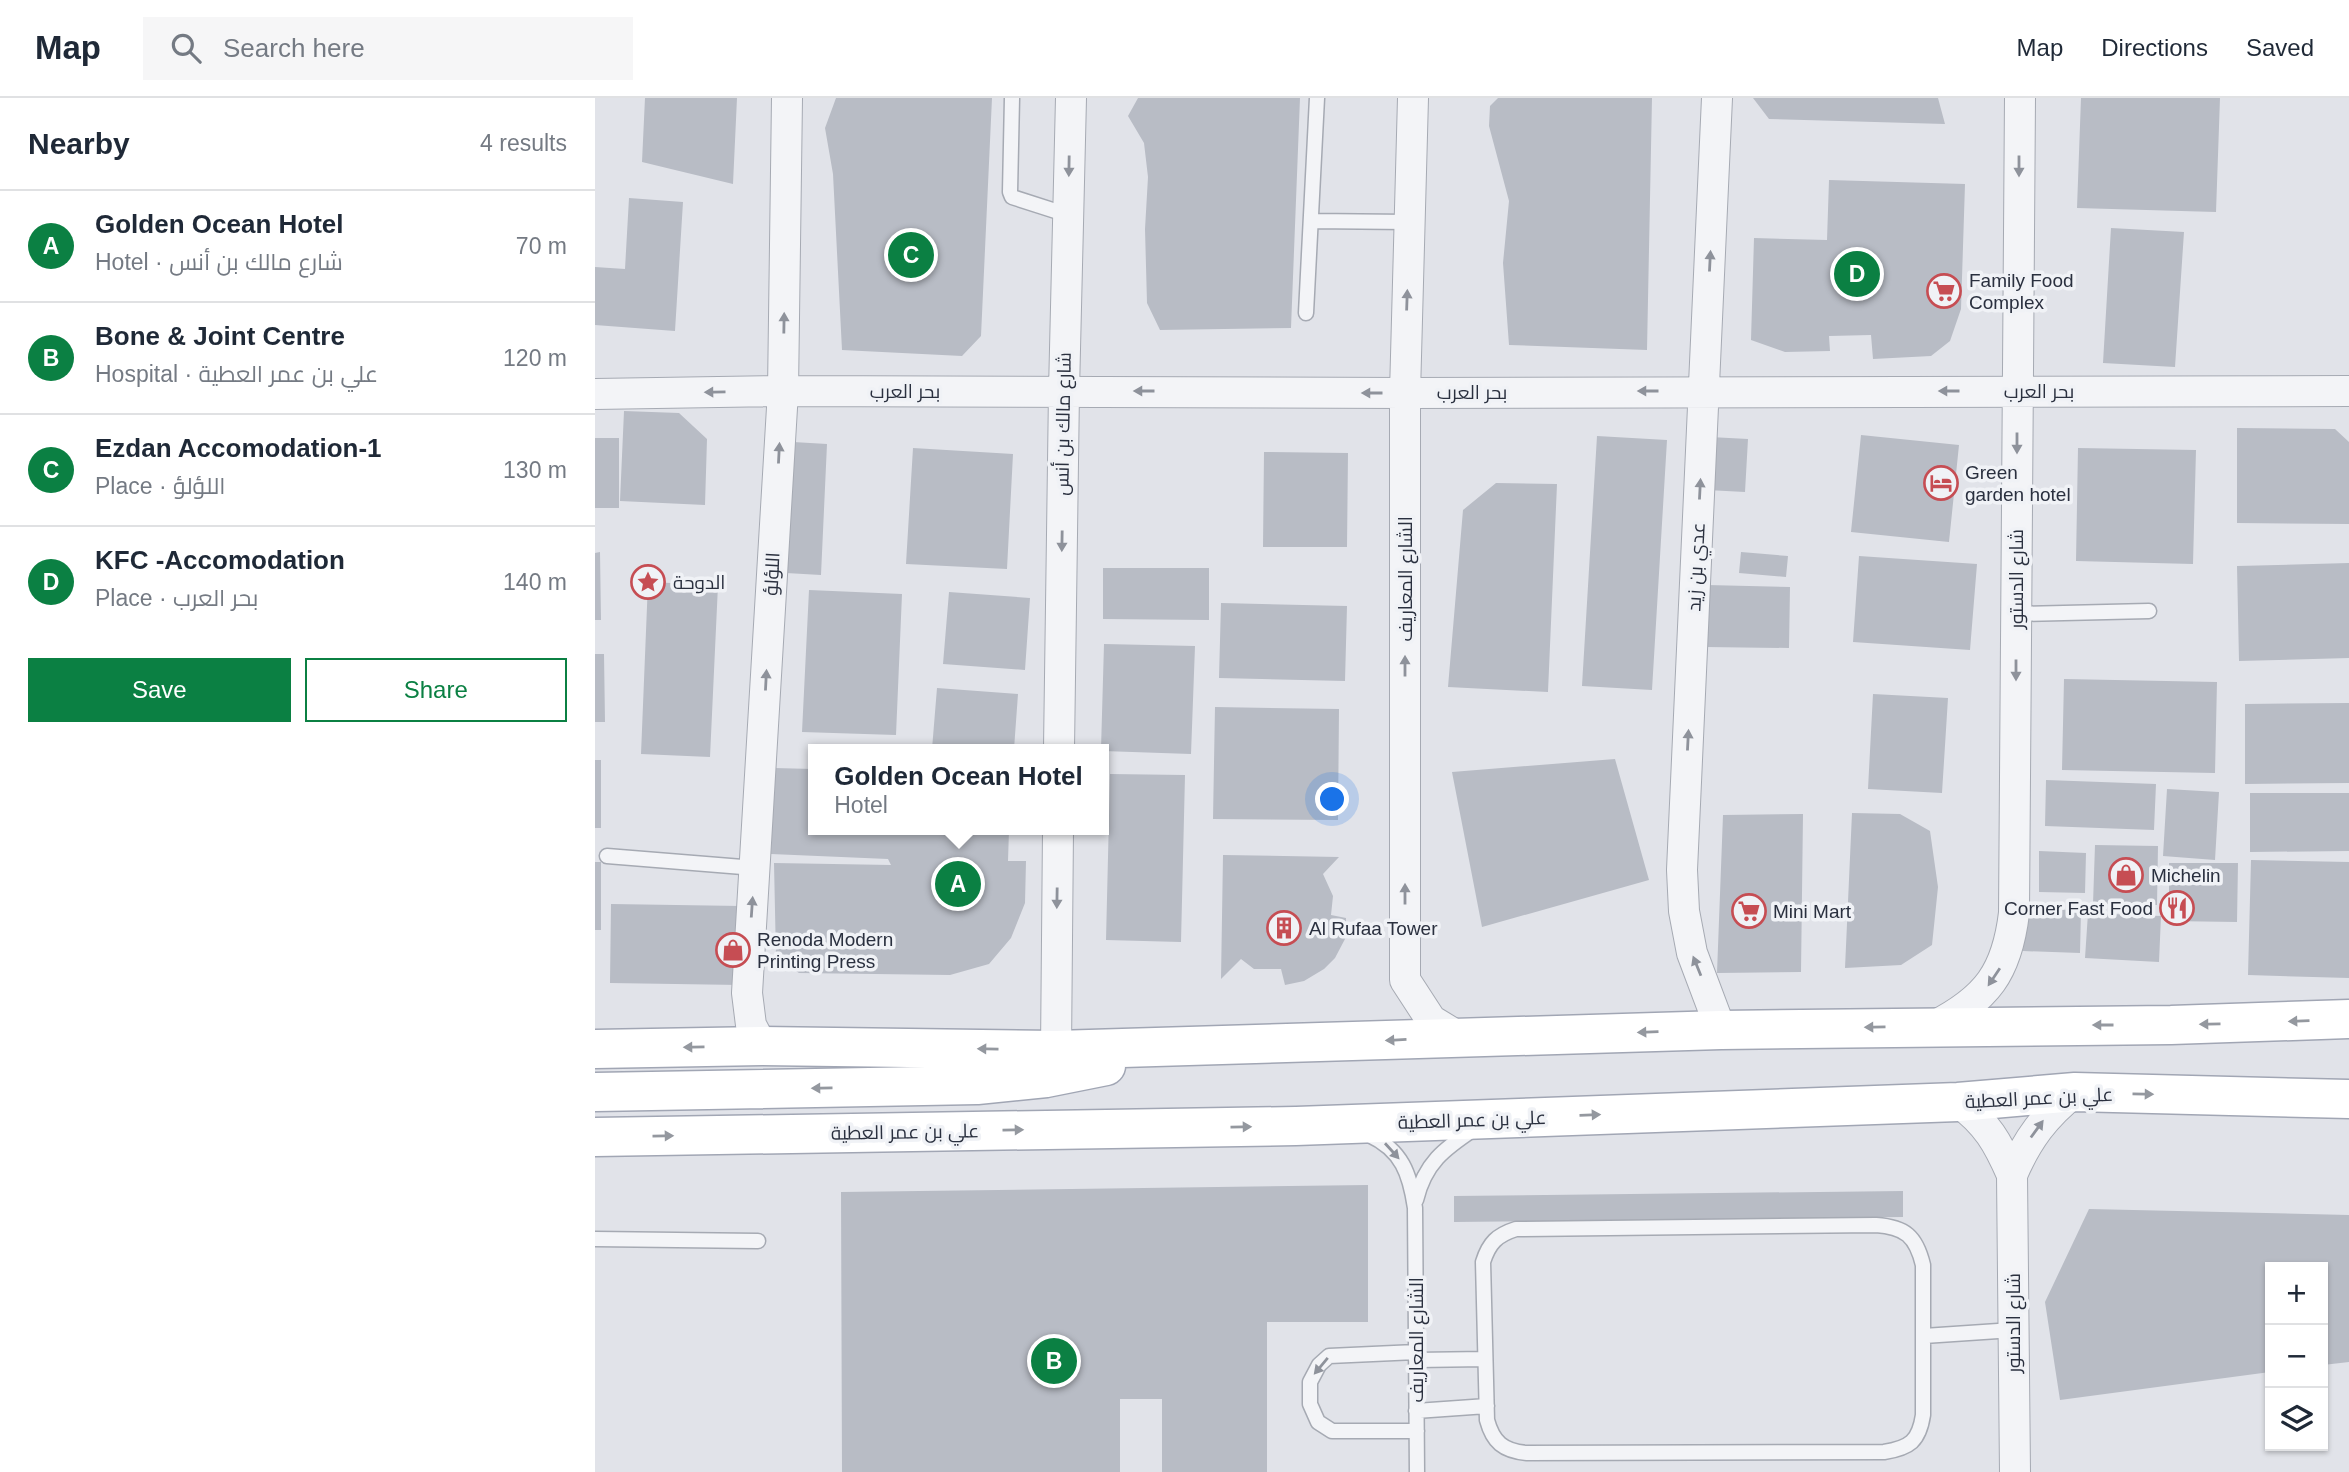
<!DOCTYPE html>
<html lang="en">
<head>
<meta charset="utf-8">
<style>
  :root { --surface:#fff; --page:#f6f6f7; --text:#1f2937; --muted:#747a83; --line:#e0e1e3; --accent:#0b8043 }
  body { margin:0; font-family:Arial,Cairo,sans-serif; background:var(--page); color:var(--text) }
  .controls { position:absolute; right:21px; bottom:21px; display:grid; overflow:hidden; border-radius:0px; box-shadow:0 2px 5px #0004 }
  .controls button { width:63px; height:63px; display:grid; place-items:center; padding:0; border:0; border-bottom:2px solid var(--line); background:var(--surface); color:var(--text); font:35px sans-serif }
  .you { position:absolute; left:738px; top:702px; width:24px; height:24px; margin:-18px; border:5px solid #fff; border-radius:50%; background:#1a73e8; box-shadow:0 0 0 10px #1a73e833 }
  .badge { display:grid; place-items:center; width:46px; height:46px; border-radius:50%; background:var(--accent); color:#fff; font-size:23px; font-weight:700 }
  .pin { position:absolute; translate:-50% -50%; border:4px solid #fff; box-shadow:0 2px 7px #0006 }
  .popup { position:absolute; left:213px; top:646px; width:301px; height:91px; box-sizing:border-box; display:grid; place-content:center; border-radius:0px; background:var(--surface); filter:drop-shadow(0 2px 5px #0005); font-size:23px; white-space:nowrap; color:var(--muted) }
  .popup b { font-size:26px; color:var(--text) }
  .popup::after { content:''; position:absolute; left:50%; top:100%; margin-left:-14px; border:14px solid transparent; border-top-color:var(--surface) }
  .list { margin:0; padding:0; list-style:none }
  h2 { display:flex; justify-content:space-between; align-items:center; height:91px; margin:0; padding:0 28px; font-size:30px }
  h2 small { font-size:23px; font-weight:400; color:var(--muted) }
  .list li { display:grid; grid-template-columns:46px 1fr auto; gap:21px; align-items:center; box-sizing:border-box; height:112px; padding:0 28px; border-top:2px solid var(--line) }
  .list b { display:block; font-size:26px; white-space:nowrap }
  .list p { margin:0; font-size:23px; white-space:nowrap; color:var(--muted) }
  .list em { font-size:23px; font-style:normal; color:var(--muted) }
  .actions { display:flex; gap:14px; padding:21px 28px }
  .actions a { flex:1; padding:16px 0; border:2px solid var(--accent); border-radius:0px; text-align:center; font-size:24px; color:var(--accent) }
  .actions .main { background:var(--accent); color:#fff }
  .icon { flex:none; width:38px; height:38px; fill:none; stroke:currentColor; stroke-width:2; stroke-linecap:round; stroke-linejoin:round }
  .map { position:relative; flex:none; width:1754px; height:1374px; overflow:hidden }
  header { display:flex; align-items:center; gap:42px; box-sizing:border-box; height:98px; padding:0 35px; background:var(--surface); border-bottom:2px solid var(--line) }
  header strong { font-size:33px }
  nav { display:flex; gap:38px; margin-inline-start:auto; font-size:24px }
  .search { width:490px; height:63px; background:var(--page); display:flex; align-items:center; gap:18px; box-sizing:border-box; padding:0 24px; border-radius:0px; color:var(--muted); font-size:26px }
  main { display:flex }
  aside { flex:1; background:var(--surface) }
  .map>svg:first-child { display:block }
  .building { fill:#b8bcc5 }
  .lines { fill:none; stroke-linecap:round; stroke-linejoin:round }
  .service-casing { stroke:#a6aab3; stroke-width:17 }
  .minor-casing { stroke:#a6aab3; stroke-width:32 }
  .primary-casing { stroke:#a1a6b4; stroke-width:41 }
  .service { stroke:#f3f4f7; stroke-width:14 }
  .minor { stroke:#f3f4f7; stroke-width:30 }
  .primary { stroke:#fff; stroke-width:38 }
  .oneway { fill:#8e929b }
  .oneway2 { fill:#94989f }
  .labels { text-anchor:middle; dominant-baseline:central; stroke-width:7; stroke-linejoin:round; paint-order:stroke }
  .poi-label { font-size:19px; fill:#2a303f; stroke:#f0f2f6; text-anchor:start }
  .street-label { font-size:19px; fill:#2a303f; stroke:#f0f2f6 }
</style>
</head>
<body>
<header>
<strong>Map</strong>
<div class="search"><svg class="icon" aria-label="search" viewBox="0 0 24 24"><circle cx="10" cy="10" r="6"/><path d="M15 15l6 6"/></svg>Search here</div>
<nav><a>Map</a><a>Directions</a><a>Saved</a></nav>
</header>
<main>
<aside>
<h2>Nearby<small>4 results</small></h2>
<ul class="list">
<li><span class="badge">A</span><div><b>Golden Ocean Hotel</b><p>Hotel · شارع مالك بن أنس</p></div><em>70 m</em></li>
<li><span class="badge">B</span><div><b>Bone &amp; Joint Centre</b><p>Hospital · علي بن عمر العطية</p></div><em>120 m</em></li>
<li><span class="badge">C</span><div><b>Ezdan Accomodation-1</b><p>Place · اللؤلؤ</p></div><em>130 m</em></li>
<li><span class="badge">D</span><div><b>KFC -Accomodation</b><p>Place · بحر العرب</p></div><em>140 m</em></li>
</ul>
<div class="actions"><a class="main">Save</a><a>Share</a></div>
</aside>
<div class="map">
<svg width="1754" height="1374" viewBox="0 0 1754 1374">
  <rect width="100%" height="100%" fill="#e1e3e9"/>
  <path class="building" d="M 50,0 L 142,0 L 138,86 L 47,64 Z
    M 241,0 L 397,0 L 386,238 L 367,258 L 247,252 L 238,76 L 230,30 Z
    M 543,0 L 705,0 L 696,230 L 565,232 L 552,205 L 550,131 L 553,79 L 549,45 L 533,18 Z
    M 903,0 L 1057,0 L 1052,252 L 914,247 L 908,165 L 914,103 L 894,28 L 895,8 Z
    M 1158,0 L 1343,0 L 1350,26 L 1174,21 Z
    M 1486,0 L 1625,0 L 1621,114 L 1482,110 Z
    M 1234,82 L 1370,86 L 1366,211 L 1355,243 L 1336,258 L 1278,261 L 1276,237 L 1234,238 L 1235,253 L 1190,254 L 1156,242 L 1159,140 L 1232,142 Z
    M 34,100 L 88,104 L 80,233 L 0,227 L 0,169 L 30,171 Z
    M 1516,130 L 1589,134 L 1580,269 L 1508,265 Z
    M 29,313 L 84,315 L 112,341 L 110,407 L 25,403 Z
    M 1642,330 L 1740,331 L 1754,344 L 1754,426 L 1642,425 Z
    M 1266,337 L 1364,347 L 1354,444 L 1256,434 Z
    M 1002,338 L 1072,342 L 1057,592 L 987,588 Z
    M 1115,339 L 1153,341 L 1150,394 L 1112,392 Z
    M 0,340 L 24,340 L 24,410 L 0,410 Z
    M 198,344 L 232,346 L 226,477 L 191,475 Z
    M 318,350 L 418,356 L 412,471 L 311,466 Z
    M 1483,350 L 1601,352 L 1598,466 L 1481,463 Z
    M 669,354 L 753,355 L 752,449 L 668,449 Z
    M 901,385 L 962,386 L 953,594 L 853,589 L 868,412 Z
    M 5,454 L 6,522 L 0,522 L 0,455 Z
    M 1146,454 L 1193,458 L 1191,479 L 1144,475 Z
    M 1264,458 L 1382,466 L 1375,552 L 1258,544 Z
    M 1754,465 L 1754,560 L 1644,563 L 1642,468 Z
    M 508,470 L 614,470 L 614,522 L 508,521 Z
    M 53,484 L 123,487 L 115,659 L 46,656 Z
    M 1112,487 L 1195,489 L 1194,550 L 1111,549 Z
    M 214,492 L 307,496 L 301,637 L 207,634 Z
    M 354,494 L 435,500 L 430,572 L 348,566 Z
    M 626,505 L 752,508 L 750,583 L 624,580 Z
    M 509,546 L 600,548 L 596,656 L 508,653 L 506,651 Z
    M 0,556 L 9,556 L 10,624 L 0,624 Z
    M 1469,581 L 1622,584 L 1620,675 L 1467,672 Z
    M 342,590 L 423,596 L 419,651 L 337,651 Z
    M 1278,596 L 1353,600 L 1347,695 L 1273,691 Z
    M 1754,605 L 1754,685 L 1650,686 L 1650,606 Z
    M 620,609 L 744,611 L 743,722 L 618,721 Z
    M 1020,661 L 1054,782 L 887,829 L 857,674 Z
    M 0,662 L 6,662 L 6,730 L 0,730 Z
    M 179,670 L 218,671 L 218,732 L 414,732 L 413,763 L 431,763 L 430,805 L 416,840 L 394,866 L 355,877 L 204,875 L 181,860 L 179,765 L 296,767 L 293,761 L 176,756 Z
    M 515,676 L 590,677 L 586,844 L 511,842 Z
    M 1451,682 L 1561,686 L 1559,732 L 1450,728 Z
    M 1572,691 L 1624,694 L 1620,762 L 1568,758 Z
    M 1655,695 L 1754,695 L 1754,753 L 1655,754 Z
    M 1257,715 L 1305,716 L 1335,733 L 1343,789 L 1337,847 L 1306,867 L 1250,870 Z
    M 1208,716 L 1206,874 L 1122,875 L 1128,717 Z
    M 1500,747 L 1563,748 L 1562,807 L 1498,806 Z
    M 1444,753 L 1491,755 L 1490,795 L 1444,794 Z
    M 628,757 L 744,759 L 728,776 L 738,798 L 736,817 L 751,820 L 750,841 L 740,860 L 729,871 L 709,883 L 690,887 L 686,871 L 659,871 L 646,861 L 626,881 Z
    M 1656,762 L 1754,764 L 1754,880 L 1653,877 Z
    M 0,764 L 6,764 L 6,832 L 0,832 Z
    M 1574,765 L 1643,765 L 1642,824 L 1574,823 Z
    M 16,806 L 146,808 L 145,887 L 15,885 Z
    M 1429,811 L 1486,812 L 1485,855 L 1428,853 Z
    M 1493,815 L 1566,818 L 1564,864 L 1490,860 Z
    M 773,1087 L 773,1224 L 672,1224 L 672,1374 L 567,1374 L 567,1301 L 525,1301 L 525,1374 L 247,1374 L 246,1094 Z
    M 1308,1093 L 1308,1119 L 859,1124 L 859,1098 Z
    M 1494,1111 L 1754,1117 L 1754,1264 L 1728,1267 L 1728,1169 L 1675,1169 L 1675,1274 L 1465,1302 L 1450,1204 Z"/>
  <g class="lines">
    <g class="service-casing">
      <path id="service" d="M 417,0 L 415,94 L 417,99 L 473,117
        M 716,123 L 814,124
        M 711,215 L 722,0
        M 1421,516 L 1554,513
        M 12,758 L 160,770
        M 774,1037 C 807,1052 815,1076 820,1110 L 822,1374
        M 821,1102 C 830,1065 849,1051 879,1031
        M 1281,1127 C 1310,1129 1321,1138 1328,1167 L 1328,1317 C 1324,1343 1315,1350 1289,1354 L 932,1355 C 908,1353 898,1344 892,1322 L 888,1164 C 894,1145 902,1137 921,1131 Z
        M 0,1141 L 163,1143
        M 1329,1238 L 1418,1232
        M 821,1254 L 734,1258 L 724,1267 L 715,1284 L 715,1306 L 723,1324 L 737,1333 L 822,1333
        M 821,1262 L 890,1261
        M 821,1313 L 892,1308"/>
    </g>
    <g class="minor-casing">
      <path id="minor" d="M 818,0 L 810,295 L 810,882 L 836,922 L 864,939
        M 1122,0 L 1087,772 L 1089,813 L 1097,855 L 1126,932
        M 0,296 L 188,293 L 810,295 L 1754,293
        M 464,651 L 469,293 L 476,0
        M 1339,928 C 1392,901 1412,874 1419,815 L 1425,0
        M 167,948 L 156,927 L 152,895 L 188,293 L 192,0
        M 461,952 L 463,732
        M 1363,1004 C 1392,1025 1403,1045 1417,1077
        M 1420,1374 L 1417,1077 C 1432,1042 1450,1017 1480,994"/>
    </g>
    <g class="primary-casing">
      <path id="primary" d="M 0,951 L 167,948 L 461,952 L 1126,932 L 1576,927 L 1754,921
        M 0,994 L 382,987 L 451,980 L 511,968
        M 0,1039 L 701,1028 L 1363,1004 L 1480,994 L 1754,1001"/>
    </g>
    <use href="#service" class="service"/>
    <use href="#minor" class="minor"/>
    <use href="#primary" class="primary"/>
  </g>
  <defs><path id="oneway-solid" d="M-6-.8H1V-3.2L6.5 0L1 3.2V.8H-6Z" transform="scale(1.75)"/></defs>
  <g class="oneway">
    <use href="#oneway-solid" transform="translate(474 68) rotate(91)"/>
    <use href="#oneway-solid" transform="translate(1424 68) rotate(90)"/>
    <use href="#oneway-solid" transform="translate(1115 163) rotate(-87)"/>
    <use href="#oneway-solid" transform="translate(812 202) rotate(-88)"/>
    <use href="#oneway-solid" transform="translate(189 225) rotate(-89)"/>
    <use href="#oneway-solid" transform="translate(549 293) rotate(-180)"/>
    <use href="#oneway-solid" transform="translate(1053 293) rotate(180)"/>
    <use href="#oneway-solid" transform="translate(1354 293) rotate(-180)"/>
    <use href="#oneway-solid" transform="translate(120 294) rotate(179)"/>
    <use href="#oneway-solid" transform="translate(777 295) rotate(-180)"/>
    <use href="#oneway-solid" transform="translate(1422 345) rotate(90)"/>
    <use href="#oneway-solid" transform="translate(184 355) rotate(-87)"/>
    <use href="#oneway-solid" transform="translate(1105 391) rotate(-87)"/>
    <use href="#oneway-solid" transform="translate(467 443) rotate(91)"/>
    <use href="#oneway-solid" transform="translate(810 568) rotate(-90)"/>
    <use href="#oneway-solid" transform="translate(1421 572) rotate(90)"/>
    <use href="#oneway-solid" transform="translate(171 582) rotate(-87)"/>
    <use href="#oneway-solid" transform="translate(1093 642) rotate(-87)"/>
    <use href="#oneway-solid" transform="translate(810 796) rotate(-90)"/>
    <use href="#oneway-solid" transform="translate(462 800) rotate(91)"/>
    <use href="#oneway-solid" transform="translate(157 809) rotate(-86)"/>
    <use href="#oneway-solid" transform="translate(1102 868) rotate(-112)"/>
    <use href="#oneway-solid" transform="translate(1399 879) rotate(124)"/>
    <use href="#oneway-solid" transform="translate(1442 1031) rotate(-54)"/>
    <use href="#oneway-solid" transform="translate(797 1053) rotate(48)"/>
    <use href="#oneway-solid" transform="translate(726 1268) rotate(130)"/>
  </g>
  <g class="oneway2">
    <use href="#oneway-solid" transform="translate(1704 923) rotate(178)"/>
    <use href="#oneway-solid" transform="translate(1615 926) rotate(179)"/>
    <use href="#oneway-solid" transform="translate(1508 927) rotate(180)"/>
    <use href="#oneway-solid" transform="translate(1280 929) rotate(179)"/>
    <use href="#oneway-solid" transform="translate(1053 934) rotate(178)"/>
    <use href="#oneway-solid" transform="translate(801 942) rotate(177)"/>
    <use href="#oneway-solid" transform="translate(99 949) rotate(179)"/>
    <use href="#oneway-solid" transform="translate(393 951) rotate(-179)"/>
    <use href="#oneway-solid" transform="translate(227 990) rotate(179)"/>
    <use href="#oneway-solid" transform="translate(1548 996) rotate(1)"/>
    <use href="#oneway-solid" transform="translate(995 1017) rotate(-2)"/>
    <use href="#oneway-solid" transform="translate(646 1029) rotate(-1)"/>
    <use href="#oneway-solid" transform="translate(418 1032) rotate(-1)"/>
    <use href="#oneway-solid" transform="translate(68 1038) rotate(-1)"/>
  </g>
  <defs>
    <g id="supermarket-ring" transform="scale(1.75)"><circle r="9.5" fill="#f0f2f6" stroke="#c64d53" stroke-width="1.5"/><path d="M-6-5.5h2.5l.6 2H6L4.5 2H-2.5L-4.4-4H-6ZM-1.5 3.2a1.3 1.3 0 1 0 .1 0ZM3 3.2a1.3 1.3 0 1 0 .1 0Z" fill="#c64d53"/></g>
    <g id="hotel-ring" transform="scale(1.75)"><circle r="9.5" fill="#f0f2f6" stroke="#c64d53" stroke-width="1.5"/><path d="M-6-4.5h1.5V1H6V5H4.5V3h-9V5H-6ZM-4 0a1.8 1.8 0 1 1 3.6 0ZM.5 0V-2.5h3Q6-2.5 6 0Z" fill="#c64d53"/></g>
    <g id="sight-ring" transform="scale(1.75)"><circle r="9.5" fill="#f0f2f6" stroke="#c64d53" stroke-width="1.5"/><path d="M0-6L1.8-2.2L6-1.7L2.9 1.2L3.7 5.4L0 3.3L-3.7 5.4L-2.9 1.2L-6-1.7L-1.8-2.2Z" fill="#c64d53"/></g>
    <g id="shop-ring" transform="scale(1.75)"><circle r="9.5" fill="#f0f2f6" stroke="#c64d53" stroke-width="1.5"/><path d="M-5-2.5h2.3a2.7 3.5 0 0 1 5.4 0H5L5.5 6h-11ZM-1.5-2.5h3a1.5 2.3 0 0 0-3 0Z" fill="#c64d53"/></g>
    <g id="restaurant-ring" transform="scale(1.75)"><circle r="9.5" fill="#f0f2f6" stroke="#c64d53" stroke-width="1.5"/><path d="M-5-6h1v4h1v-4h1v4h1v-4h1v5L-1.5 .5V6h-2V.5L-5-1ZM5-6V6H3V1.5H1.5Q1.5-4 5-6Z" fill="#c64d53"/></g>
    <g id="building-ring" transform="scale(1.75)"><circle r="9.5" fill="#f0f2f6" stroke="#c64d53" stroke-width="1.5"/><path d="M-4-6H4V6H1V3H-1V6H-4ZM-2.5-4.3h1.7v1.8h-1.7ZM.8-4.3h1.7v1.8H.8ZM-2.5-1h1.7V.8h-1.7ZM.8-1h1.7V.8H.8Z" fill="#c64d53"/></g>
  </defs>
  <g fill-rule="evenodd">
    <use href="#supermarket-ring" x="1349" y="193"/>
    <use href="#hotel-ring" x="1346" y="385"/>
    <use href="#sight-ring" x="53" y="484"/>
    <use href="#shop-ring" x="1531" y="777"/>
    <use href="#restaurant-ring" x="1582" y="810"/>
    <use href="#supermarket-ring" x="1154" y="813"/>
    <use href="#building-ring" x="689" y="830"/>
    <use href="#shop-ring" x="138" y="852"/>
  </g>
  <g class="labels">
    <g class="poi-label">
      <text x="1374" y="182">Family Food<tspan x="1374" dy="22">Complex</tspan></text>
      <text x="1370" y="374">Green<tspan x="1370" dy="22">garden hotel</tspan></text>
      <text x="78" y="484">الدوحة</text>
      <text x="1556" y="777">Michelin</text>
      <text x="1558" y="810" text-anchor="end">Corner Fast Food</text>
      <text x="1178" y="813">Mini Mart</text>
      <text x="714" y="830">Al Rufaa Tower</text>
      <text x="162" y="841">Renoda Modern<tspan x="162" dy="22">Printing Press</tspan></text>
    </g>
    <g class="street-label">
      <text x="310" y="293">بحر العرب</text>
      <text x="1444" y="293">بحر العرب</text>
      <text x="877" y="294">بحر العرب</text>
      <text transform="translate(468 326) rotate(-89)">شارع مالك بن أنس</text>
      <text transform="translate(1101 469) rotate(-87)">عدي بن زيد</text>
      <text transform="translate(177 476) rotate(-87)">اللؤلؤ</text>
      <text transform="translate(810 481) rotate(-90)">الشارع المعاريف</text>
      <text transform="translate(1421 481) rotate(-90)">شارع الدستور</text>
      <text transform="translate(1444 1000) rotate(-3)">علي بن عمر العطية</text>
      <text transform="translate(877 1022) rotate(-2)">علي بن عمر العطية</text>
      <text transform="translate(310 1034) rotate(-1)">علي بن عمر العطية</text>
      <text transform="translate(1418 1225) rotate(-90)">شارع الدستور</text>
      <text transform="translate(821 1242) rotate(-90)">الشارع المعاريف</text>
    </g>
  </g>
</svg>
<div class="controls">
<button>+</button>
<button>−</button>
<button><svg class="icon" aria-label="layers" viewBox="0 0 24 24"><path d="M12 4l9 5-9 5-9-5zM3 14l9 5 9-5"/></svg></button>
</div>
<div class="you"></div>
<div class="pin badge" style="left:363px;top:786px">A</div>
<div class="popup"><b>Golden Ocean Hotel</b>Hotel</div>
<div class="pin badge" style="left:459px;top:1263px">B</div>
<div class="pin badge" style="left:316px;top:157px">C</div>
<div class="pin badge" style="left:1262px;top:176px">D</div>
</div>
</main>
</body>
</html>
